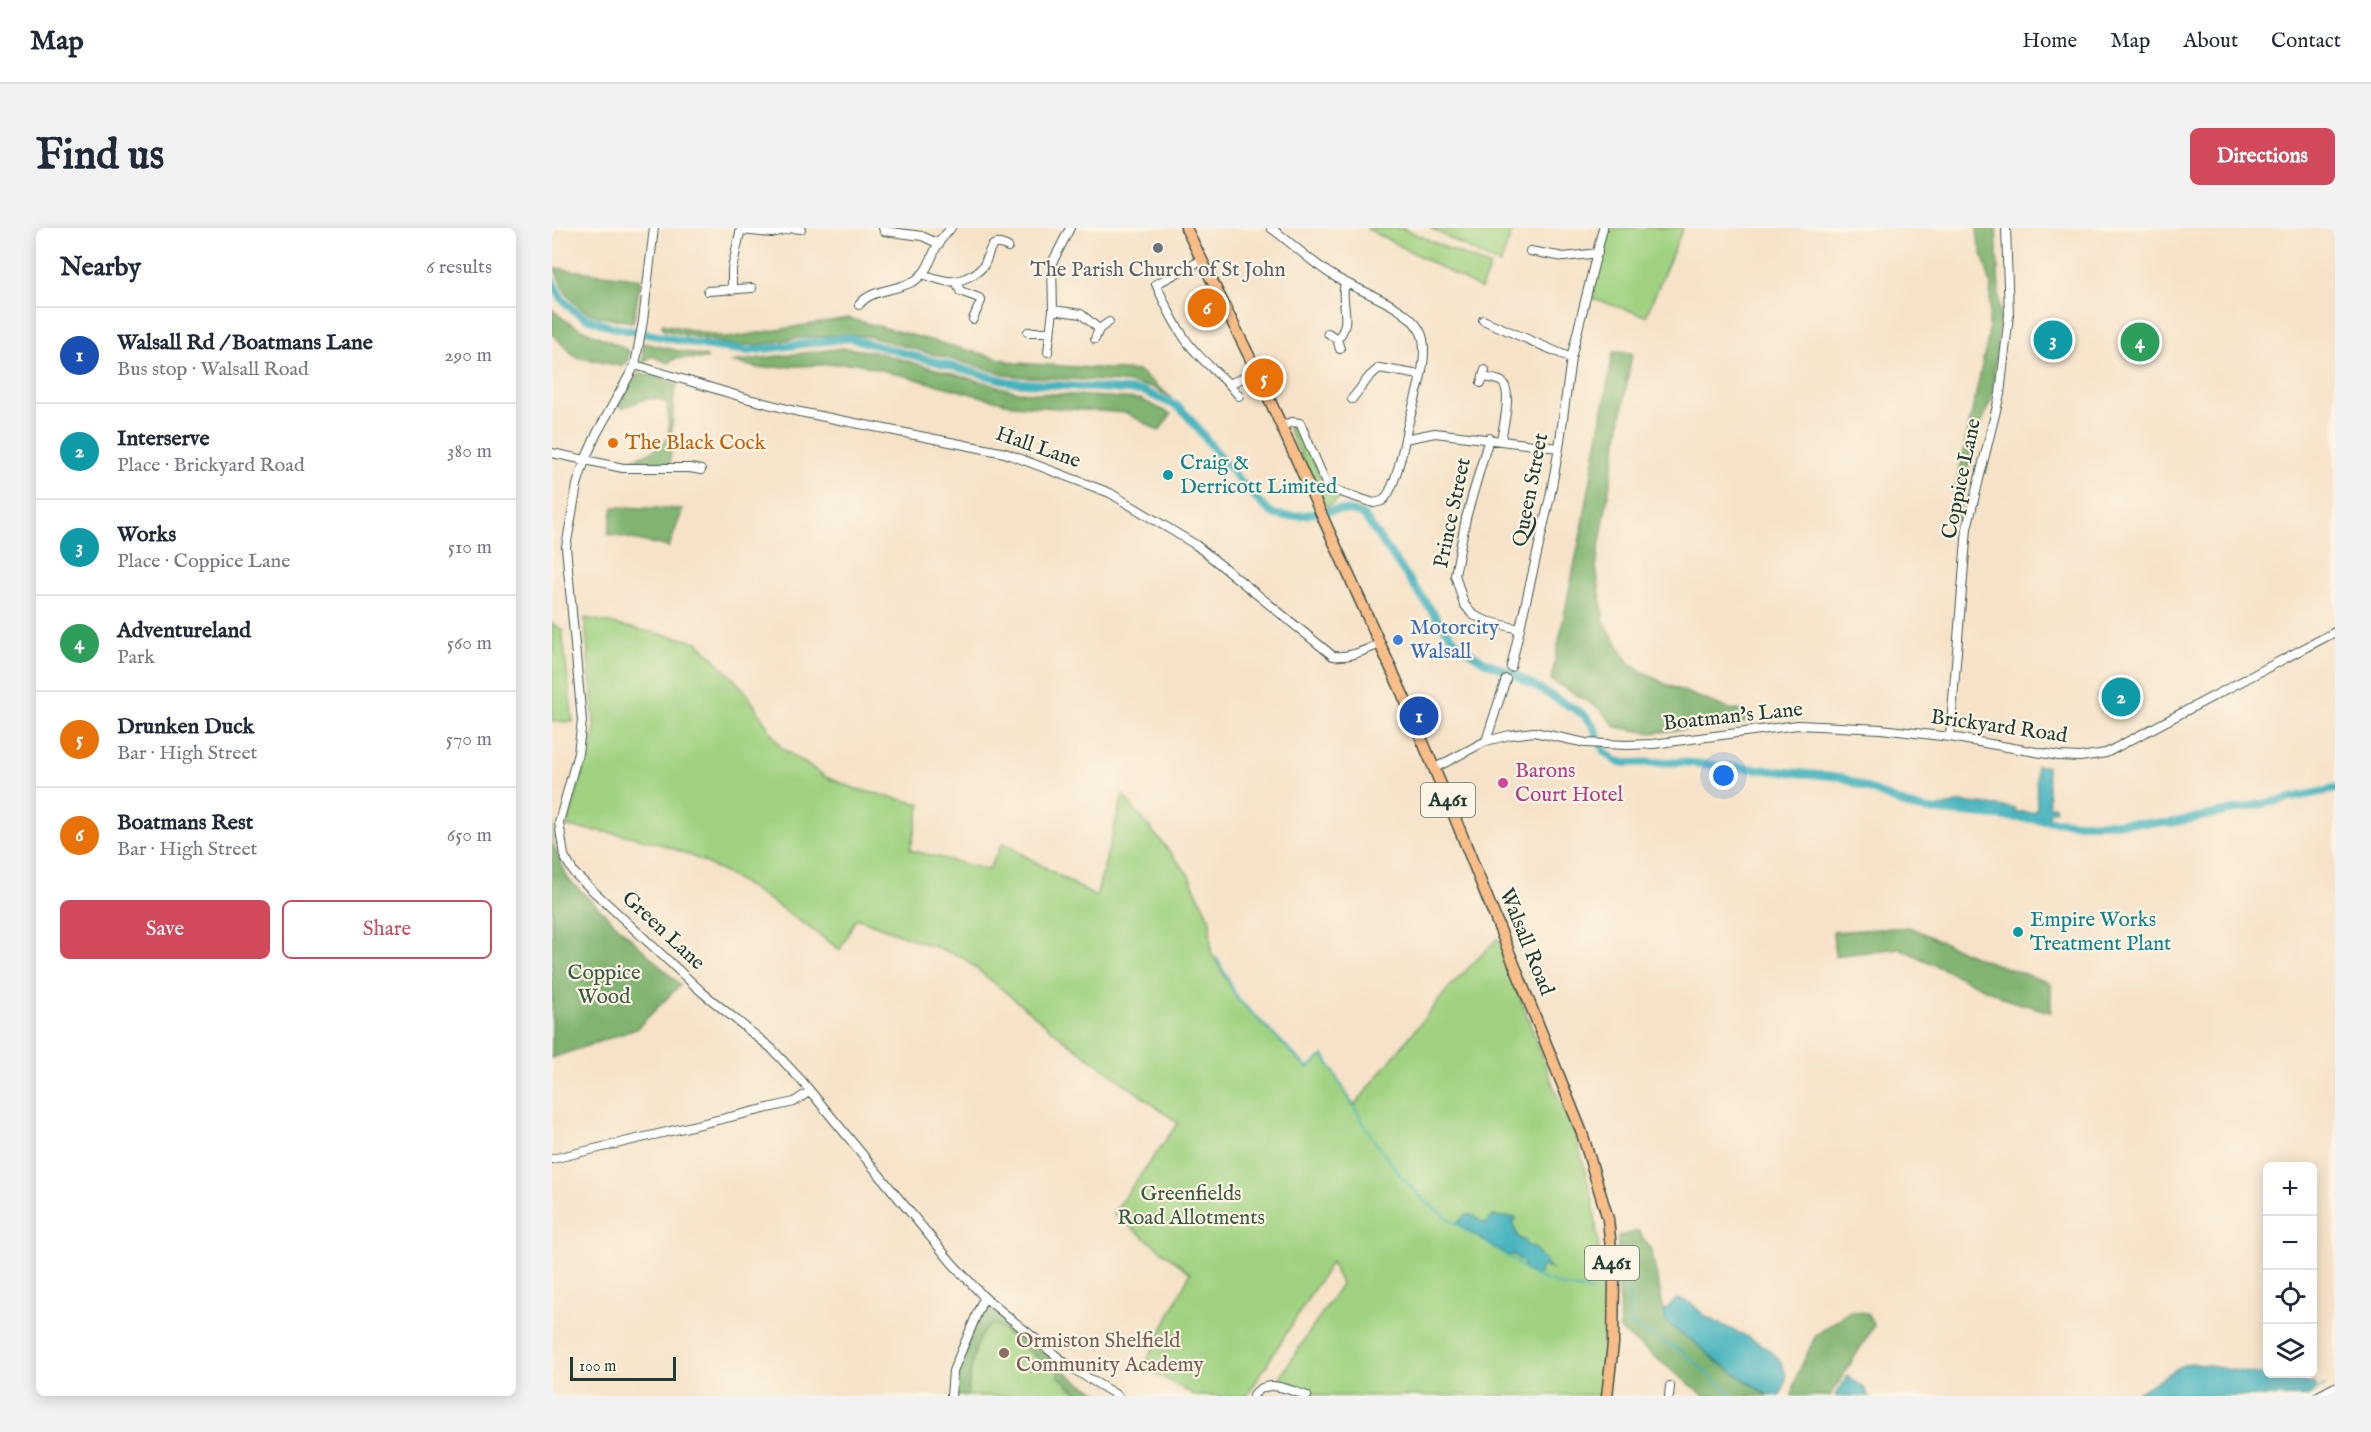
<!DOCTYPE html>
<html lang="en">
<head>
<meta charset="utf-8">
<style>
  :root { --surface:#fff; --page:#f2f2f3; --text:#1f2937; --muted:#747a83; --line:#e0e1e3; --accent:#d1495b }
  body { margin:0; font-family:"IM FELL English",serif; background:var(--page); color:var(--text) }
  .controls { position:absolute; right:18px; bottom:18px; display:grid; overflow:hidden; border-radius:9px; box-shadow:0 3px 15px #0003 }
  .controls button { width:54px; height:54px; display:grid; place-items:center; padding:0; border:0; border-bottom:2px solid var(--line); background:var(--surface); color:var(--text); font:30px sans-serif }
  .scale { position:absolute; left:18px; bottom:15px; width:106px; box-sizing:border-box; padding-left:6px; border:3px solid #1f3d34; border-top:0; font-size:16px; line-height:21px; white-space:nowrap; color:#1f3d34; -webkit-text-stroke:4px #fcf5e5; paint-order:stroke }
  .you { position:absolute; left:1172px; top:548px; width:21px; height:21px; margin:-15px; border:4px solid #fff; border-radius:50%; background:#1a73e8; box-shadow:0 0 0 9px #1a73e833 }
  .badge { display:grid; place-items:center; width:39px; height:39px; border-radius:50%; background:var(--accent); color:#fff; font-size:20px; font-weight:700 }
  .pin { position:absolute; translate:-50% -50%; border:3px solid #fff; box-shadow:0 2px 6px #0006 }
  .list { margin:0; padding:0; list-style:none }
  h2 { display:flex; justify-content:space-between; align-items:center; height:78px; margin:0; padding:0 24px; font-size:26px }
  h2 small { font-size:20px; font-weight:400; color:var(--muted) }
  .list li { display:grid; grid-template-columns:39px 1fr auto; gap:18px; align-items:center; box-sizing:border-box; height:96px; padding:0 24px; border-top:2px solid var(--line) }
  .list b { display:block; font-size:22px; white-space:nowrap }
  .list p { margin:0; font-size:20px; white-space:nowrap; color:var(--muted) }
  .list em { font-size:20px; font-style:normal; color:var(--muted) }
  .actions { display:flex; gap:12px; padding:18px 24px }
  .actions a { flex:1; padding:14px 0; border:2px solid var(--accent); border-radius:9px; text-align:center; font-size:21px; color:var(--accent) }
  .actions .main { background:var(--accent); color:#fff }
  .icon { flex:none; width:33px; height:33px; fill:none; stroke:currentColor; stroke-width:2; stroke-linecap:round; stroke-linejoin:round }
  .map { position:relative; flex:none; width:1783px; height:1168px; overflow:hidden; border-radius:9px }
  header { display:flex; align-items:center; gap:36px; box-sizing:border-box; height:84px; padding:0 30px; background:var(--surface); border-bottom:2px solid var(--line) }
  header strong { font-size:28px }
  nav { display:flex; gap:33px; margin-inline-start:auto; font-size:21px }
  .intro { display:flex; align-items:center; justify-content:space-between; box-sizing:border-box; height:144px; padding:0 36px }
  h1 { margin:0; font-size:42px }
  .button { padding:15px 27px; border-radius:9px; background:var(--accent); color:#fff; font-size:21px; font-weight:700 }
  main { display:flex; gap:36px; padding:0 36px }
  aside { flex:1; background:var(--surface); border-radius:9px; box-shadow:0 3px 15px #0003 }
  .map>svg:first-child { display:block }
  .green { fill:#a0d281; stroke:#60885a; stroke-width:1.5 }
  .forest { fill:#80b46f; stroke:#507852; stroke-width:1.5 }
  .water { fill:#44b3be; stroke:#327879; stroke-width:1.5 }
  .lines { fill:none; stroke-linecap:round; stroke-linejoin:round }
  .stream { stroke:#44b3be; stroke-width:2 }
  .canal { stroke:#44b3be; stroke-width:8 }
  .minor-casing { stroke:#3f564a; stroke-width:10 }
  .highway-casing { stroke:#3f564a; stroke-width:13 }
  .minor { stroke:#fff; stroke-width:8 }
  .highway { stroke:#f8bd89; stroke-width:10 }
  .worship-dot { fill:#6b7280; stroke:#fcf5e5; stroke-width:2 }
  .food-dot { fill:#e8710a; stroke:#fcf5e5; stroke-width:2 }
  .culture-dot { fill:#0f9aa8; stroke:#fcf5e5; stroke-width:2 }
  .shop-dot { fill:#3f7fe0; stroke:#fcf5e5; stroke-width:2 }
  .hotel-dot { fill:#d1479c; stroke:#fcf5e5; stroke-width:2 }
  .education-dot { fill:#8d6e63; stroke:#fcf5e5; stroke-width:2 }
  .labels { text-anchor:middle; dominant-baseline:central; stroke-width:4.5; stroke-linejoin:round; paint-order:stroke }
  .shield { fill:#fcf5e5; stroke:#617469; stroke-width:1.5 }
  .shield-label { font-size:20px; font-weight:bold; fill:#1f3d34 }
  .worship-label { font-size:21px; fill:#5b616d; stroke:#fcf5e5 }
  .food-label { font-size:21px; fill:#c56008; stroke:#fcf5e5; text-anchor:start }
  .street-label { font-size:21px; fill:#1f3d34; stroke:#fcf5e5 }
  .culture-label { font-size:21px; fill:#0d838f; stroke:#fcf5e5; text-anchor:start }
  .shop-label { font-size:21px; fill:#366cbe; stroke:#fcf5e5; text-anchor:start }
  .hotel-label { font-size:21px; fill:#b23c85; stroke:#fcf5e5; text-anchor:start }
  .park-label { font-size:21px; fill:#395b43; stroke:#fcf5e5 }
  .education-label { font-size:21px; fill:#785e54; stroke:#fcf5e5; text-anchor:start }
</style>
</head>
<body>
<header>
<strong>Map</strong>
<nav><a>Home</a><a>Map</a><a>About</a><a>Contact</a></nav>
</header>
<div class="intro"><h1>Find us</h1><a class="button">Directions</a></div>
<main>
<aside>
<h2>Nearby<small>6 results</small></h2>
<ul class="list">
<li><span class="badge" style="background:#1a4fb4">1</span><div><b>Walsall Rd / Boatmans Lane</b><p>Bus stop · Walsall Road</p></div><em>290 m</em></li>
<li><span class="badge" style="background:#0f9aa8">2</span><div><b>Interserve</b><p>Place · Brickyard Road</p></div><em>380 m</em></li>
<li><span class="badge" style="background:#0f9aa8">3</span><div><b>Works</b><p>Place · Coppice Lane</p></div><em>510 m</em></li>
<li><span class="badge" style="background:#2e9e5b">4</span><div><b>Adventureland</b><p>Park</p></div><em>560 m</em></li>
<li><span class="badge" style="background:#e8710a">5</span><div><b>Drunken Duck</b><p>Bar · High Street</p></div><em>570 m</em></li>
<li><span class="badge" style="background:#e8710a">6</span><div><b>Boatmans Rest</b><p>Bar · High Street</p></div><em>650 m</em></li>
</ul>
<div class="actions"><a class="main">Save</a><a>Share</a></div>
</aside>
<div class="map">
<svg width="1783" height="1168" viewBox="0 0 1783 1168">
  <rect width="100%" height="100%" fill="#fcf5e5"/>
  <filter id="ink" filterUnits="userSpaceOnUse"><feTurbulence type="fractalNoise" baseFrequency=".0167" numOctaves="2"/><feDisplacementMap in="SourceGraphic" scale="12" xChannelSelector="R" yChannelSelector="G"/><feConvolveMatrix kernelMatrix="1 2 1 2 8 2 1 2 1" color-interpolation-filters="sRGB"/></filter>
  <filter id="wash" filterUnits="userSpaceOnUse"><feTurbulence type="fractalNoise" baseFrequency=".008" numOctaves="4" result="noise"/><feDisplacementMap in="SourceGraphic" scale="24" xChannelSelector="R" yChannelSelector="G"/><feGaussianBlur stdDeviation="1.35" result="paint"/><feColorMatrix in="noise" values="0 0 0 0 0 0 0 0 0 0 0 0 0 0 0 0 0 1.4 0 .05"/><feComposite in="paint" operator="in"/></filter>
  <g filter="url(#wash)">
    <rect width="100%" height="100%" fill="#f6e2c8"/>
    <path class="green" d="M 814,0 L 850,0 L 938,39 L 929,61 Z
      M 878,0 L 961,0 L 948,37 Z
      M 1056,0 L 1131,0 L 1094,88 L 1039,70 Z
      M 738,197 L 747,198 L 774,264 L 787,271 L 774,279 L 736,200 Z
      M 33,390 L 146,414 L 194,464 L 229,520 L 274,549 L 304,561 L 369,576 L 358,622 L 436,642 L 451,615 L 544,669 L 571,567 L 636,646 L 658,692 L 659,724 L 686,771 L 755,840 L 772,827 L 802,878 L 896,761 L 946,710 L 1002,860 L 1024,908 L 1041,973 L 1053,1072 L 1050,1167 L 770,1168 L 727,1151 L 789,1056 L 779,1034 L 695,1168 L 644,1168 L 592,1139 L 638,1045 L 561,985 L 626,895 L 510,810 L 410,729 L 304,690 L 288,722 C 234,683 177,640 114,618 C 82,607 49,603 15,599 L 43,503 Z
      M 0,395 L 10,402 L 21,494 L 0,493 Z
      M 442,1096 L 484,1128 L 492,1138 L 508,1143 L 516,1158 L 531,1168 L 415,1168 C 418,1149 421,1102 442,1096 Z"/>
    <path class="forest" d="M 1425,0 L 1444,0 L 1448,87 L 1440,169 L 1423,211 L 1405,293 L 1396,294 L 1436,110 L 1439,57 L 1426,11 Z
      M 3,40 L 89,51 L 81,94 C 39,89 17,85 3,40 Z
      M 0,81 C 21,103 51,107 77,123 L 75,134 L 69,138 L 24,129 L 0,106 Z
      M 296,90 L 464,135 L 587,143 L 620,170 L 600,159 L 571,154 L 460,148 L 315,108 L 295,107 L 247,110 L 206,117 L 179,117 L 111,102 L 110,96 L 176,110 Z
      M 91,115 L 155,129 L 155,131 L 124,130 L 116,135 L 100,128 L 91,135 Z
      M 292,120 L 323,124 L 466,164 L 588,171 L 619,186 L 607,203 L 575,185 L 461,177 L 304,135 L 207,140 L 178,134 Z
      M 1061,124 L 1080,125 L 1044,338 L 1052,394 L 1078,437 L 1113,456 L 1177,481 L 1191,483 L 1194,494 L 1099,505 L 1064,499 L 1047,480 L 999,452 L 1032,290 Z
      M 88,145 L 106,149 L 125,157 L 122,165 L 118,237 L 68,236 L 101,223 L 115,212 L 117,199 L 115,175 C 100,165 85,174 70,180 L 67,178 L 78,155 Z
      M 61,279 L 131,281 L 117,319 L 56,306 Z
      M 0,590 L 1,616 L 16,651 L 128,757 L 84,801 L 0,830 Z
      M 1357,699 L 1426,730 L 1499,755 L 1499,784 L 1459,773 L 1347,720 L 1283,728 L 1281,704 Z
      M 1086,1003 L 1099,1022 L 1114,1093 L 1128,1105 L 1144,1115 L 1164,1133 L 1190,1148 L 1215,1168 L 1153,1168 L 1068,1102 L 1066,1008 Z
      M 440,1081 L 524,1152 L 552,1168 L 531,1168 L 506,1148 L 508,1143 L 492,1138 L 484,1128 L 442,1096 C 421,1102 418,1149 415,1168 L 402,1168 C 404,1160 404,1152 406,1144 C 409,1129 425,1083 440,1081 Z
      M 1298,1083 L 1315,1085 L 1322,1098 L 1278,1168 L 1240,1168 L 1245,1147 L 1264,1107 Z"/>
    <path class="water" d="M 1484,538 L 1495,538 L 1497,578 L 1503,578 L 1504,582 L 1497,584 L 1497,592 L 1377,582 L 1409,574 L 1463,580 L 1464,584 L 1482,584 L 1485,580 Z
      M 913,987 L 920,987 L 933,996 L 942,988 L 964,990 L 961,995 L 966,1009 L 973,1013 L 975,1018 L 982,1019 L 999,1041 L 992,1038 L 987,1042 L 989,1045 L 983,1048 L 972,1041 L 972,1035 L 962,1027 L 955,1027 L 905,996 Z
      M 1125,1071 C 1142,1073 1143,1081 1156,1090 C 1180,1104 1257,1126 1227,1168 L 1214,1166 L 1164,1133 L 1144,1115 L 1128,1105 L 1114,1093 L 1112,1083 Z
      M 1639,1135 L 1763,1156 L 1765,1162 L 1756,1168 L 1580,1168 L 1629,1138 Z
      M 1296,1148 L 1312,1160 L 1317,1168 L 1283,1168 Z"/>
    <g class="lines">
      <path class="stream" d="M 665,730 L 686,771 L 756,840 L 772,827 C 801,877 831,937 876,975 C 890,987 906,997 921,1007
        M 931,1013 L 963,1033 L 975,1044
        M 980,1047 C 1003,1056 1027,1064 1052,1064
        M 1070,1063 L 1077,1064 L 1079,1097 L 1128,1122 L 1182,1168
        M 1765,1162 L 1773,1158"/>
      <path class="canal" d="M 0,53 L 10,71 L 21,82 L 32,89 L 59,99 L 157,118 L 197,123 L 297,110 L 458,154 L 591,163 L 625,178 L 634,186 C 650,204 708,284 725,287 C 757,293 781,273 811,287 L 890,397 L 907,417 L 933,434 L 962,446 L 1031,486 L 1041,497 L 1052,523 L 1064,533 L 1072,535 L 1129,534 L 1289,549 L 1357,578 L 1377,582 L 1525,595 L 1619,595 L 1783,561"/>
    </g>
  </g>
  <g filter="url(#ink)">
    <g class="lines">
      <g class="minor-casing">
        <path id="minor" d="M 102,0 L 91,93 L 83,137 L 45,205 L 33,232 L 25,257 L 14,319 L 30,493 L 26,525 L 7,594 L 12,628 L 22,645 L 151,765 L 219,820 L 249,852 L 400,1035 L 432,1069 L 518,1139 L 566,1168
          M 331,0 L 332,3 L 370,8 L 387,16
          M 719,0 C 740,15 759,34 780,47 C 806,64 864,79 871,111 C 876,136 861,176 855,201 C 852,217 843,264 830,273 L 822,275 L 776,260 L 748,195 L 740,194 L 730,198
          M 189,2 L 220,5 L 240,0 L 249,1
          M 978,23 L 1012,29 L 1046,25
          M 650,32 L 604,56 C 611,72 618,88 628,103 C 640,124 660,140 677,156 L 705,144
          M 370,46 C 380,49 393,55 403,53 C 412,52 427,45 432,37 C 439,24 436,9 456,19
          M 404,53 L 408,63 L 427,70 L 429,73 L 421,91
          M 180,62 L 180,41 L 189,0
          M 156,63 L 200,60
          M 307,77 C 318,61 345,63 362,53 C 377,44 379,28 387,14 C 391,9 395,5 399,0
          M 501,82 L 529,86 L 547,101
          M 931,92 L 1019,130
          M 476,104 L 497,104
          M 776,105 L 785,111 L 788,121
          M 543,111 L 547,101 L 557,94
          M 785,111 C 802,94 787,74 793,55
          M 496,124 L 501,82 L 500,35 L 518,0
          M 83,137 L 197,171 L 243,183 L 453,225 L 558,265 L 644,317 L 781,428 C 798,430 813,422 828,416
          M 931,149 C 937,150 945,151 950,154 C 961,163 951,200 949,212
          M 929,155 L 933,142
          M 677,156 L 687,168
          M 800,171 L 817,149 L 827,140 L 868,147
          M 937,210 L 914,290 L 903,347 L 912,376 L 921,387 L 935,393 L 967,401
          M 853,211 L 883,205 L 1007,220
          M 0,225 L 71,240 L 138,240 L 149,242
          M 959,439 L 998,269 L 1007,220 L 1019,130 L 1051,0
          M 1398,509 L 1415,300 L 1448,166 L 1457,87 L 1454,0
          M 934,513 L 954,451
          M 883,540 L 934,513 L 958,507 L 982,504 L 1034,515 L 1074,517 L 1101,516 L 1246,497 L 1329,501 L 1398,509 L 1507,528 L 1528,529 L 1554,525 L 1783,404
          M 0,931 L 242,874 L 258,863
          M 399,1168 L 401,1143 L 432,1069
          M 701,1168 C 714,1149 738,1162 755,1168
          M 1117,1168 L 1118,1158
          M 1766,1168 L 1783,1159"/>
      </g>
      <g class="highway-casing">
        <path id="highway" d="M 634,0 L 705,144 L 851,467 L 901,585 L 1030,905 L 1056,991 L 1062,1050 L 1061,1116 L 1055,1168"/>
      </g>
      <use href="#minor" class="minor"/>
      <use href="#highway" class="highway"/>
    </g>
  </g>
  <circle class="worship-dot" cx="606" cy="20" r="6"/>
  <circle class="food-dot" cx="61" cy="215" r="6"/>
  <g class="culture-dot">
    <circle cx="616" cy="247" r="6"/>
    <circle cx="1466" cy="704" r="6"/>
  </g>
  <circle class="shop-dot" cx="846" cy="412" r="6"/>
  <circle class="hotel-dot" cx="951" cy="555" r="6"/>
  <circle class="education-dot" cx="452" cy="1125" r="6"/>
  <g class="labels">
    <g class="shield">
      <rect x="869" y="555" width="54" height="34" rx="4.5"/>
      <rect x="1033" y="1018" width="54" height="34" rx="4.5"/>
    </g>
    <g class="shield-label">
      <text x="896" y="572">A461</text>
      <text x="1060" y="1035">A461</text>
    </g>
    <g class="worship-label">
      <text x="606" y="42">The Parish Church of St John</text>
    </g>
    <g class="food-label">
      <text x="73" y="215">The Black Cock</text>
    </g>
    <g class="street-label">
      <text transform="translate(486 220) rotate(19)">Hall Lane</text>
      <text transform="translate(1410 251) rotate(-78)">Coppice Lane</text>
      <text transform="translate(979 262) rotate(-79)">Queen Street</text>
      <text transform="translate(901 285) rotate(-78)">Prince Street</text>
      <text transform="translate(1181 489) rotate(-6)">Boatman's Lane</text>
      <text transform="translate(1447 499) rotate(8)">Brickyard Road</text>
      <text transform="translate(111 703) rotate(43)">Green Lane</text>
      <text transform="translate(974 714) rotate(68)">Walsall Road</text>
    </g>
    <g class="culture-label">
      <text x="628" y="235">Craig &amp;<tspan x="628" dy="24">Derricott Limited</tspan></text>
      <text x="1478" y="692">Empire Works<tspan x="1478" dy="24">Treatment Plant</tspan></text>
    </g>
    <g class="shop-label">
      <text x="858" y="400">Motorcity<tspan x="858" dy="24">Walsall</tspan></text>
    </g>
    <g class="hotel-label">
      <text x="963" y="543">Barons<tspan x="963" dy="24">Court Hotel</tspan></text>
    </g>
    <g class="park-label">
      <text x="52" y="745">Coppice<tspan x="52" dy="24">Wood</tspan></text>
      <text x="639" y="966">Greenfields<tspan x="639" dy="24">Road Allotments</tspan></text>
    </g>
    <g class="education-label">
      <text x="464" y="1113">Ormiston Shelfield<tspan x="464" dy="24">Community Academy</tspan></text>
    </g>
  </g>
</svg>
<div class="controls">
<button>+</button>
<button>−</button>
<button><svg class="icon" aria-label="locate" viewBox="0 0 24 24"><circle cx="12" cy="12" r="6"/><path d="M12 2v4M12 18v4M2 12h4M18 12h4"/></svg></button>
<button><svg class="icon" aria-label="layers" viewBox="0 0 24 24"><path d="M12 4l9 5-9 5-9-5zM3 14l9 5 9-5"/></svg></button>
</div>
<div class="scale">100 m</div>
<div class="you"></div>
<div class="pin badge" style="left:867px;top:488px;background:#1a4fb4">1</div>
<div class="pin badge" style="left:1569px;top:469px;background:#0f9aa8">2</div>
<div class="pin badge" style="left:1501px;top:112px;background:#0f9aa8">3</div>
<div class="pin badge" style="left:1588px;top:114px;background:#2e9e5b">4</div>
<div class="pin badge" style="left:712px;top:150px;background:#e8710a">5</div>
<div class="pin badge" style="left:655px;top:80px;background:#e8710a">6</div>
</div>
</main>
</body>
</html>
